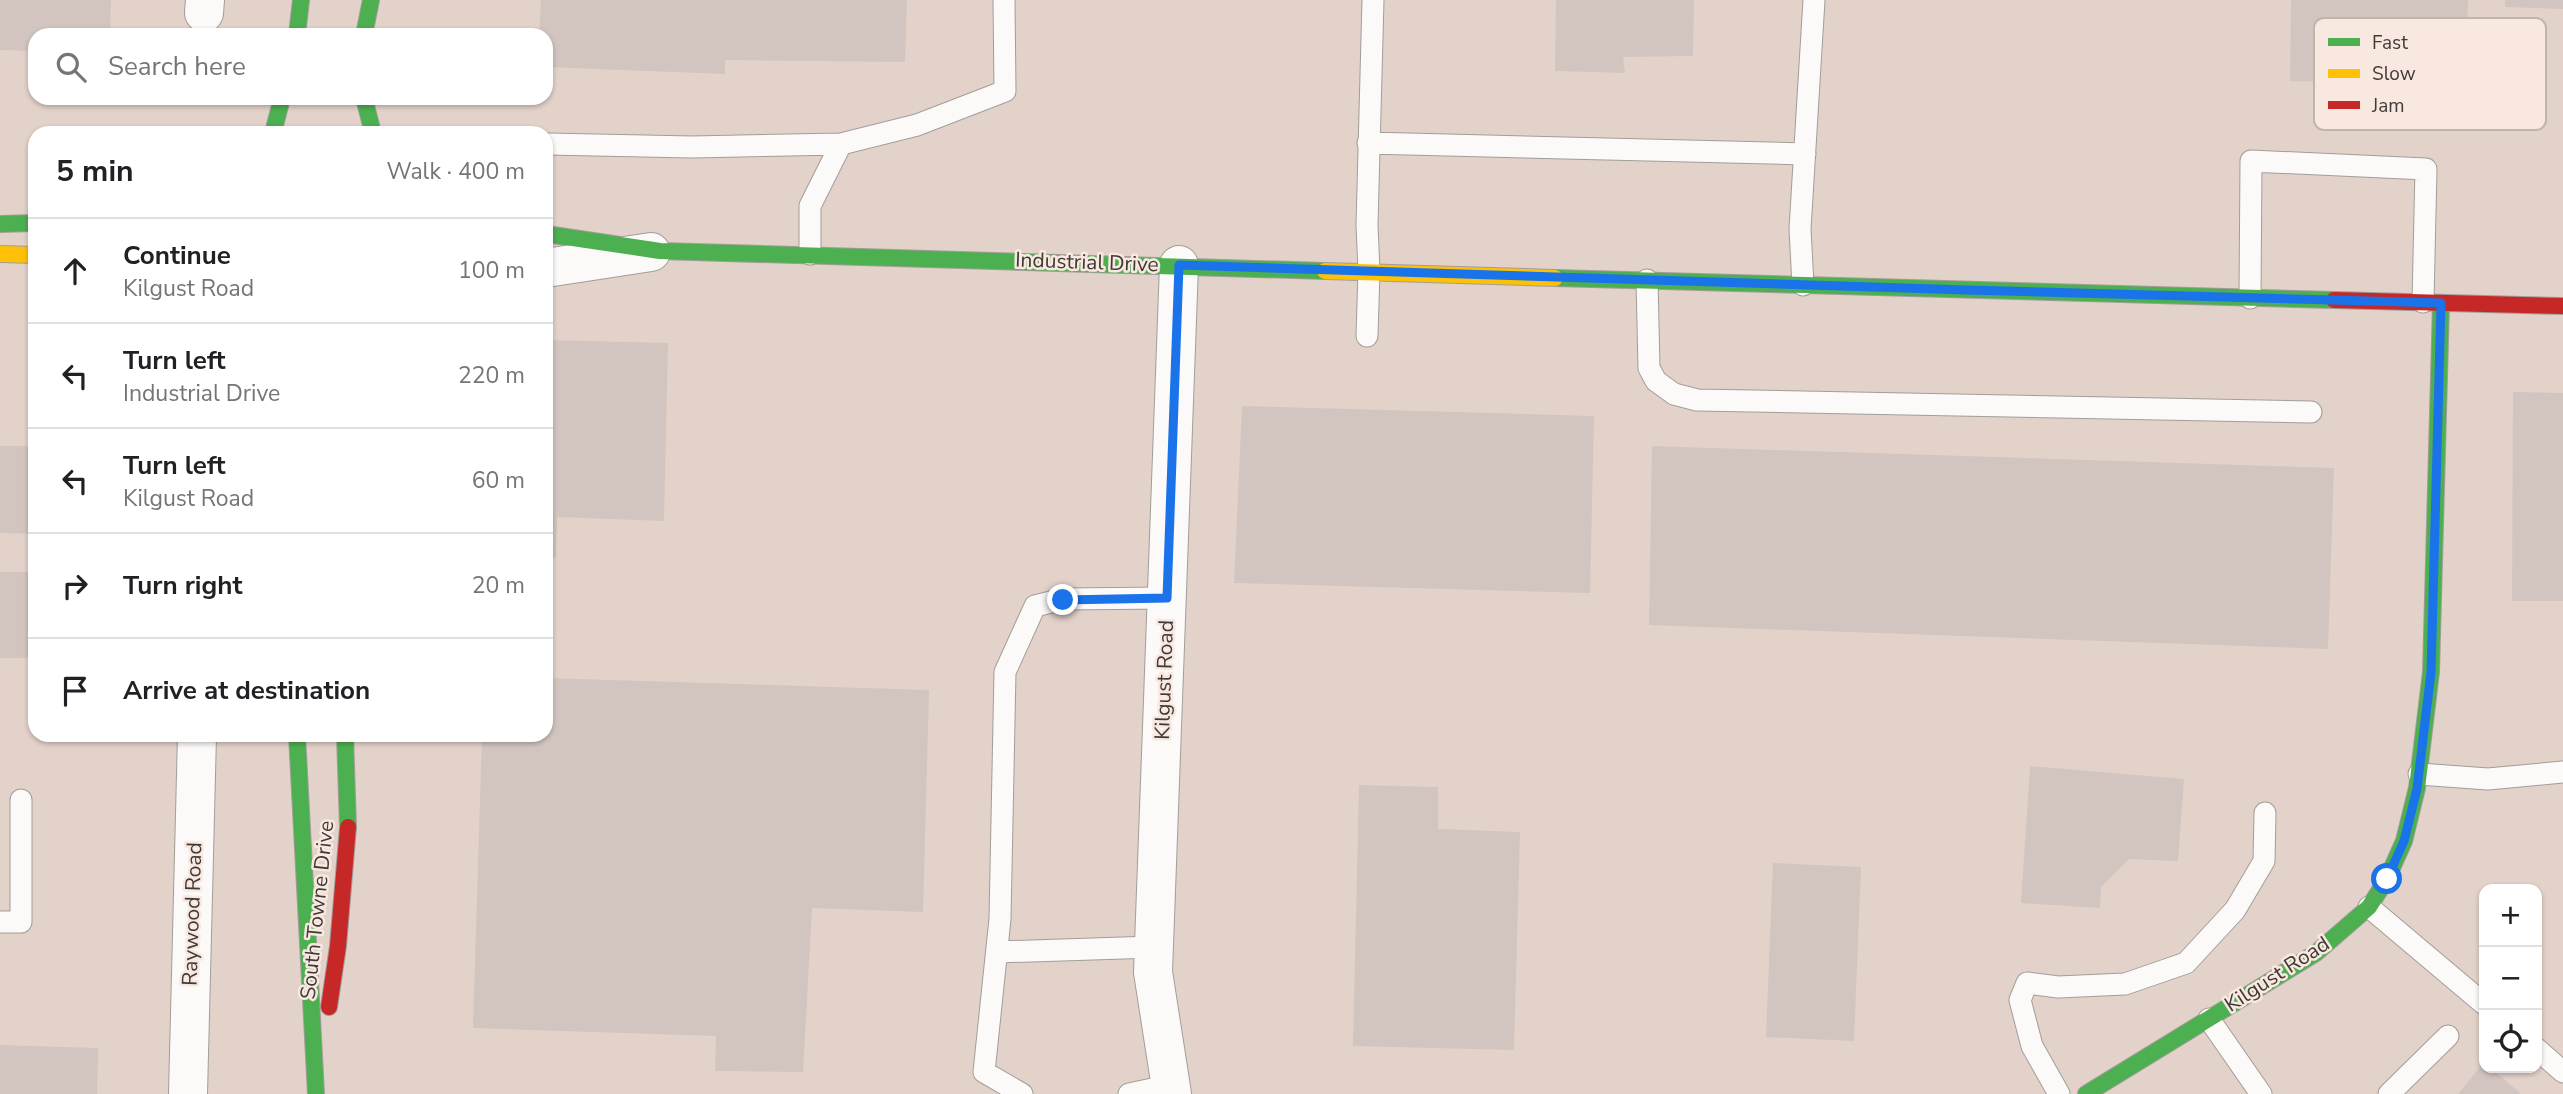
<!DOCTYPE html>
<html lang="en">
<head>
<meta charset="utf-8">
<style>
  :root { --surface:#fff; --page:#f6f6f6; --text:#202124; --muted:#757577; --line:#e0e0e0 }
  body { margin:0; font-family:"Nunito Sans",sans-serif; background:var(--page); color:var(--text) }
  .controls { position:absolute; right:21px; bottom:21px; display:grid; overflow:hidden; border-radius:14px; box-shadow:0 2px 5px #0004 }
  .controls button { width:63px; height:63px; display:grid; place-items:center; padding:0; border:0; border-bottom:2px solid var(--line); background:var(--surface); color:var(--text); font:35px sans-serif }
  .stop { position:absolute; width:21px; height:21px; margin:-16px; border:5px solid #1a73e8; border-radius:50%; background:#fff }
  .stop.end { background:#1a73e8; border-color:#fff; box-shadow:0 2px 7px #0008 }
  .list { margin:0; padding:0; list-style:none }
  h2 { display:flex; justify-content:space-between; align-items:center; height:91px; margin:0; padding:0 28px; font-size:30px }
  h2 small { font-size:23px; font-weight:400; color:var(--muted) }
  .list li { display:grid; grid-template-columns:46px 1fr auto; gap:21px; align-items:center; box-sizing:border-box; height:105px; padding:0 28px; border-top:2px solid var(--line) }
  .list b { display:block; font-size:26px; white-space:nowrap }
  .list p { margin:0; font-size:23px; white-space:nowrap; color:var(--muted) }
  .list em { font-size:23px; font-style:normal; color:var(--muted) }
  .icon { flex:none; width:38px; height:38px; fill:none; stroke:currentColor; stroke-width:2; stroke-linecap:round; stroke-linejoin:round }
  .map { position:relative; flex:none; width:2563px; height:1094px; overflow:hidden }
  .search { position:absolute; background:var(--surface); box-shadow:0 2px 5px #0004; left:28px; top:28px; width:525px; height:77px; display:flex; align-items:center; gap:18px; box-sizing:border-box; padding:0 24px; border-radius:21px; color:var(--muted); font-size:26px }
  .panel { position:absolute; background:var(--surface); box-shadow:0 2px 5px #0004; left:28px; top:126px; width:525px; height:616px; border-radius:21px }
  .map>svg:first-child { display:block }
  .built { fill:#e3d2ca; fill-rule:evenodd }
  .building { fill:#d2c5bf }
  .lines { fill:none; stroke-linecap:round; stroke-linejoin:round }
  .lane-casing { stroke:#a29d99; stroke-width:23 }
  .street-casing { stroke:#a29d99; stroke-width:40 }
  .fast-casing { stroke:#a29d99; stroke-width:18 }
  .slow-casing { stroke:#a29d99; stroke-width:18 }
  .jam-casing { stroke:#a29d99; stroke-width:18 }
  .lane { stroke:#fbfaf9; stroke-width:21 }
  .street { stroke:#fbfaf9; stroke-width:38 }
  .fast { stroke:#4caf50; stroke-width:16 }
  .slow { stroke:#ffc107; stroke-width:16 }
  .jam { stroke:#c62828; stroke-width:16 }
  .route { stroke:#1a73e8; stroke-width:9 }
  .labels { text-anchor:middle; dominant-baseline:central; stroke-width:5; stroke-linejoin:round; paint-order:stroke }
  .street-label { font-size:21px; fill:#403a37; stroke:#f8e8e0 }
  .key { fill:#f8e8e0; stroke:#c1b4ad; stroke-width:2 }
  .key-label { font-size:19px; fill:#403a37 }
</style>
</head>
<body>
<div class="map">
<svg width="2563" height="1094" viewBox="0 0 2563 1094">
  <rect width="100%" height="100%" fill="#e5ddd9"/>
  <path class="built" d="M 0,0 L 2563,0 L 2563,1094 L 0,1094 ZM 35,35 L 546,35 L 546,98 L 35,98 ZM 35,133 L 546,133 L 546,735 L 35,735 ZM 2484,889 L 2537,889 L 2537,1068 L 2484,1068 Z"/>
  <path class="building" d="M 0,0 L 111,0 L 110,35 L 35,35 L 35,51 L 0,50 Z
    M 541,0 L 907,0 L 905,62 L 725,60 L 725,74 L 546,67 L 546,35 L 539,35 Z
    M 1556,0 L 1694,0 L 1693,56 L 1623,57 L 1625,73 L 1555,71 Z
    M 2291,0 L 2468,0 L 2466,85 L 2290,81 Z
    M 2505,0 L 2563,0 L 2563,9 L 2505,7 Z
    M 546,340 L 668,343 L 664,521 L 557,517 L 556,558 L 546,557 Z
    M 2513,392 L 2563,393 L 2563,601 L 2512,601 Z
    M 1242,406 L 1594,416 L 1590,593 L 1234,583 Z
    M 0,446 L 35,446 L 35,534 L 0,533 Z
    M 1652,446 L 2334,468 L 2328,649 L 1649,625 Z
    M 0,572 L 35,572 L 35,658 L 0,658 Z
    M 546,678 L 929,690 L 923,912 L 812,908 L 803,1072 L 715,1071 L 716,1036 L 473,1028 L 482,735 L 546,735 Z
    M 2030,766 L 2184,779 L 2178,861 L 2129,859 L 2101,887 L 2100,908 L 2021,903 Z
    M 1359,785 L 1438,787 L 1438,829 L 1520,832 L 1514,1050 L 1353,1046 Z
    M 1773,863 L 1861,867 L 1854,1041 L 1766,1037 Z
    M 0,1045 L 98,1048 L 97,1094 L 0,1094 Z
    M 2484,1062 L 2484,1068 L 2491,1068 L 2521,1094 L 2458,1094 Z"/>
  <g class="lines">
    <g class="lane-casing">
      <path id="lane" d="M 1368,143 L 1805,154
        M 548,144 L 692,147 L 841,144
        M 810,254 L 810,206 L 841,144 L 917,125 L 1005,91 L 1004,0
        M 1647,280 L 1649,368 L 1656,381 L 1674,394 L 1697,400 L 2311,412
        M 1803,285 L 1800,229 L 1814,0
        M 2250,298 L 2251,161 L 2426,169 L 2423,302
        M 1367,336 L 1369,271 L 1367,225 L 1373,0
        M 2419,774 L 2488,779 L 2563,772
        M 2369,907 L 2484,1004
        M 0,922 L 21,922 L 21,800
        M 997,952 L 1154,947
        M 2209,1019 L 2261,1094
        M 2537,1049 L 2563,1072
        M 1022,1094 L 984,1072 L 1000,919 L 1005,672 L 1035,606 L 1063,599 L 1167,598
        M 1129,1094 L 1171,1085
        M 2059,1094 L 2032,1046 L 2020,1000 L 2027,983 L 2058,987 L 2125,984 L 2186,963 L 2235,910 L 2264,861 L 2265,813
        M 2389,1094 L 2448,1036"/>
    </g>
    <g class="street-casing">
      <path id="street" d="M 204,13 L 205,0
        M 546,268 L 651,252
        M 188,1094 L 197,735
        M 1172,1094 L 1153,972 L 1179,265"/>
    </g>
    <g class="fast-casing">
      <path id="fast" d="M 297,35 L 301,0
        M 364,35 L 371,0
        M 364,98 L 373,133
        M 273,133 L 282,98
        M 0,224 L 35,223
        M 546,234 L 660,251 L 1325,271
        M 1555,278 L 2334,300
        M 297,735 L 316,1094
        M 345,735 L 348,827
        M 2086,1094 L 2316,953 L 2369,907 L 2387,879 L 2404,841 L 2417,788 L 2431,672 L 2441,303"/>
    </g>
    <g class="slow-casing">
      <path id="slow" d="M 0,254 L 35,255
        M 1325,271 L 1555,278"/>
    </g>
    <g class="jam-casing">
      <path id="jam" d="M 2334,300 L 2563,306
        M 329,1007 L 338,946 L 348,827"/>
    </g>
    <use href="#lane" class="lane"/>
    <use href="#street" class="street"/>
    <use href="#fast" class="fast"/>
    <use href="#slow" class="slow"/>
    <use href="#jam" class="jam"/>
  </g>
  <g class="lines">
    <path class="route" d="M 1063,600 L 1167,598 L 1179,265 L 1967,290 L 2441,303 L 2431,672 L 2417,789 L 2404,841 L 2387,879"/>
  </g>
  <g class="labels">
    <g class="street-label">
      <text transform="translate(1087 262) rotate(2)">Industrial Drive</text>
      <text transform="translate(1164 680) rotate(-88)">Kilgust Road</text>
      <text transform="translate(317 910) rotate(-84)">South Towne Drive</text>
      <text transform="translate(192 914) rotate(-88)">Raywood Road</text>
      <text transform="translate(2277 974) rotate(-33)">Kilgust Road</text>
    </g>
  </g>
  <rect x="2314" y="18" width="232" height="112" rx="10" class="key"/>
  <rect x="2328" y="38" width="32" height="8" fill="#4caf50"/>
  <rect x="2328" y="69" width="32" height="9" fill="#ffc107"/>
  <rect x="2328" y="101" width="32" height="8" fill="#c62828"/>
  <g class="key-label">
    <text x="2372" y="49">Fast</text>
    <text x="2372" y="80">Slow</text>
    <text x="2372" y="112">Jam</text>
  </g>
</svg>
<div class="controls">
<button>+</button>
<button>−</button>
<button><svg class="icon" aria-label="locate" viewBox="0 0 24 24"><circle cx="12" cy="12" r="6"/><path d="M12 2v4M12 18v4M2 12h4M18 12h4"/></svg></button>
</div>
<div class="stop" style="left:2387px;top:879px"></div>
<div class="stop end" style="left:1063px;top:600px"></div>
<div class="search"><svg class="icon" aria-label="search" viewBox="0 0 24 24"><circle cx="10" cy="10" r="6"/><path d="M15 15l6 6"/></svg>Search here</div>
<section class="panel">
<h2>5 min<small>Walk · 400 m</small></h2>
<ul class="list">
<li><svg class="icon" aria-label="ahead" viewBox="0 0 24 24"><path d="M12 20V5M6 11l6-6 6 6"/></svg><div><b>Continue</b><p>Kilgust Road</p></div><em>100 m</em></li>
<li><svg class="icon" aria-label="left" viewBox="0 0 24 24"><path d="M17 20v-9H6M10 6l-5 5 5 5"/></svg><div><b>Turn left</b><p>Industrial Drive</p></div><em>220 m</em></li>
<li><svg class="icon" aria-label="left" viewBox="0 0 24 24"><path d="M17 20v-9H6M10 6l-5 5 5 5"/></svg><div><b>Turn left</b><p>Kilgust Road</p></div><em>60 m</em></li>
<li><svg class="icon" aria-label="right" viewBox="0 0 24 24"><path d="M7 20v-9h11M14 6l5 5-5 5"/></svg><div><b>Turn right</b></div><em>20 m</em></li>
<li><svg class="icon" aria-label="arrive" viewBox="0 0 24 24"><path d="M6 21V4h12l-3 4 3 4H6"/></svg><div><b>Arrive at destination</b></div></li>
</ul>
</section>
</div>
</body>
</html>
